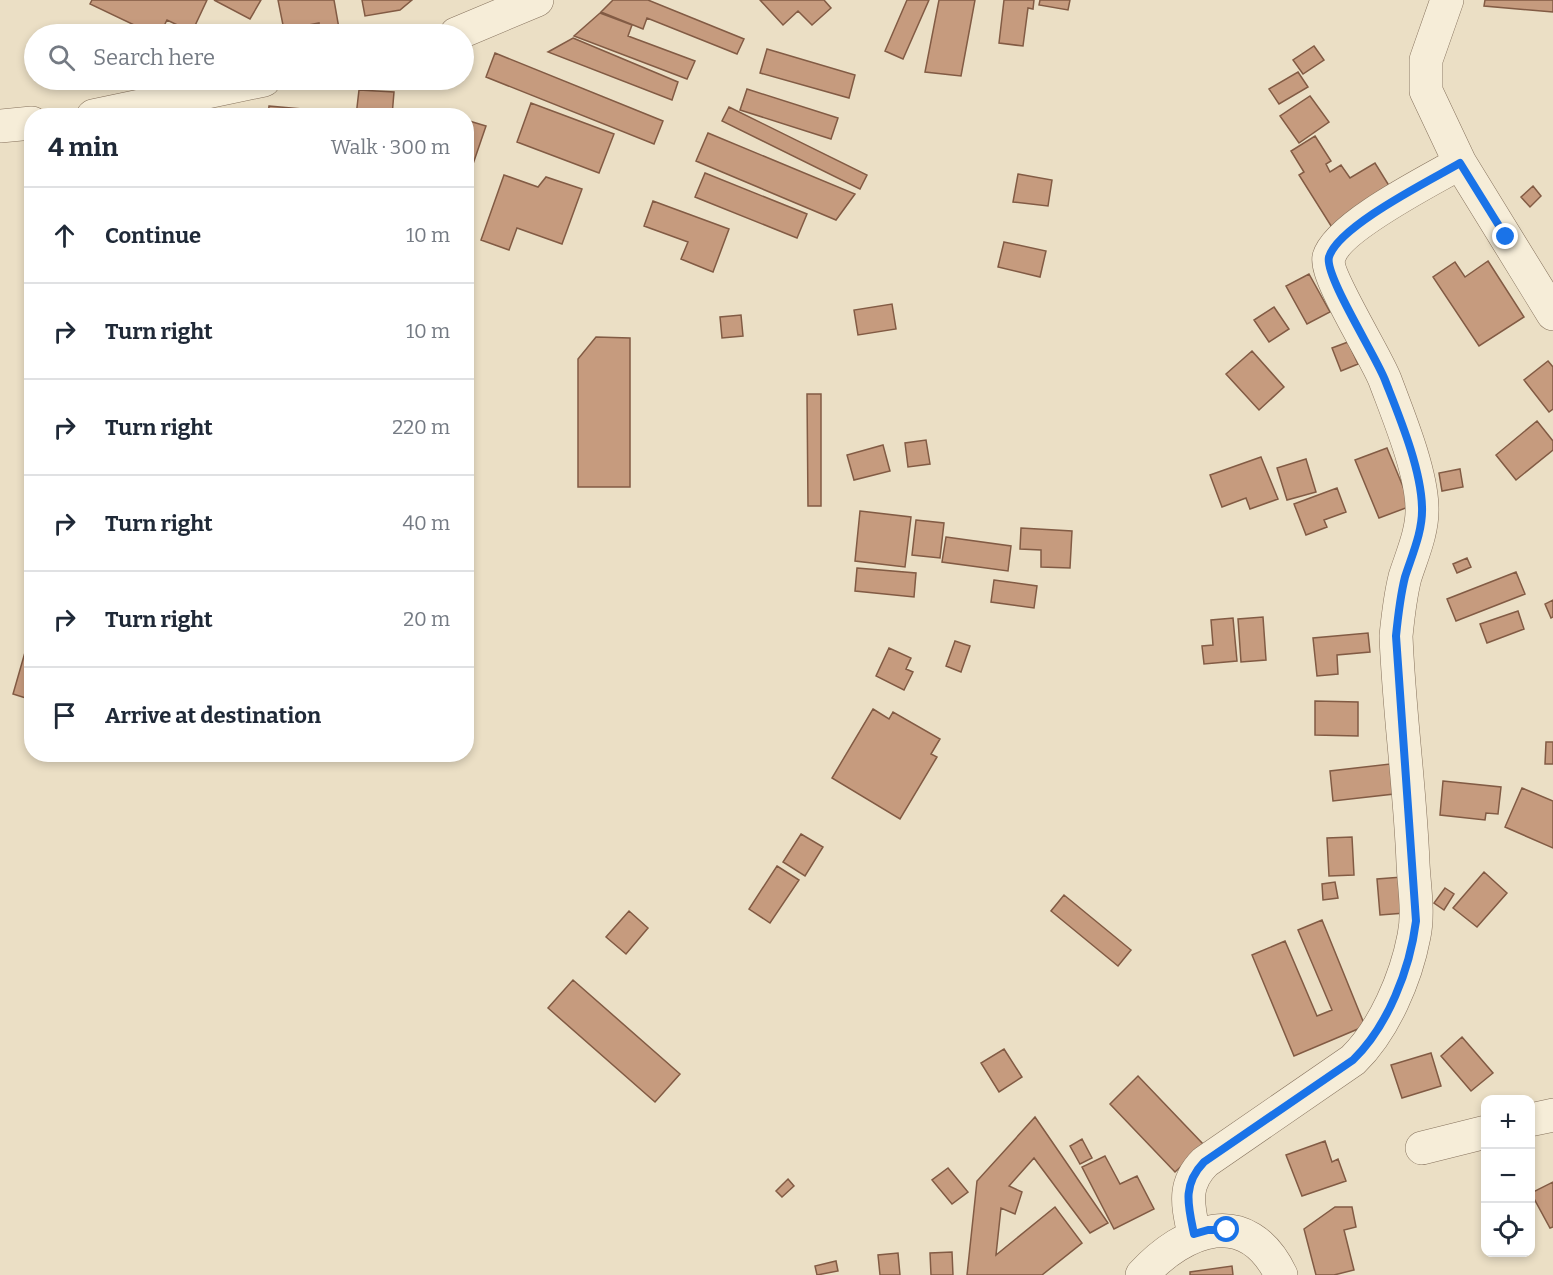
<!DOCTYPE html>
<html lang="en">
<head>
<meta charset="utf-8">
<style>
  :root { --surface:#fff; --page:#f2f2f3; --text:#1f2937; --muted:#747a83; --line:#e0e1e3 }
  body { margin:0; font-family:Bitter,serif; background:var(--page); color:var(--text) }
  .controls { position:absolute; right:18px; bottom:18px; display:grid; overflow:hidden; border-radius:12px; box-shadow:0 3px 9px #0003 }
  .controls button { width:54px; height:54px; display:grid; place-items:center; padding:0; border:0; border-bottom:2px solid var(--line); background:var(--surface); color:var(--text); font:30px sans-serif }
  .stop { position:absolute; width:18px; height:18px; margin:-14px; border:4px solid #1a73e8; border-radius:50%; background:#fff }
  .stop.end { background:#1a73e8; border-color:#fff; box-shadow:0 2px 6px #0008 }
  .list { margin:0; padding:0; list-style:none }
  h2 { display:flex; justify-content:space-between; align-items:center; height:78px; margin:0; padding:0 24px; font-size:26px }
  h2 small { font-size:20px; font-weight:400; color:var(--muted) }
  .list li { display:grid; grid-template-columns:39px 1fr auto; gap:18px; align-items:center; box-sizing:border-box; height:96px; padding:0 24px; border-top:2px solid var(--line) }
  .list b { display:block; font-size:22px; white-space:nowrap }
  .list em { font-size:20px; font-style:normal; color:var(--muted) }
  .icon { flex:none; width:33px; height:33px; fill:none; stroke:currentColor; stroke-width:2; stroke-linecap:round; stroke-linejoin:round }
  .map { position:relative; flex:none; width:1553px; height:1275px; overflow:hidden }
  .search { position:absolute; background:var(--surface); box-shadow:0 3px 9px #0003; left:24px; top:24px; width:450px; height:66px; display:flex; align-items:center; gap:15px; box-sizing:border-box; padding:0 21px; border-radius:33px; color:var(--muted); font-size:22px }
  .panel { position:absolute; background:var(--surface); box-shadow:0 3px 9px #0003; left:24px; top:108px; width:450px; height:654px; border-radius:24px }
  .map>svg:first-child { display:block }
  .building { fill:#c69b7e; stroke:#825b44; stroke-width:1.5 }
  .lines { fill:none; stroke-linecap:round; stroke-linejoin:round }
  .minor-casing { stroke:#85715c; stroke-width:34 }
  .minor { stroke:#f6edd8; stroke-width:33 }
  .route { stroke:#1a73e8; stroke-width:8 }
</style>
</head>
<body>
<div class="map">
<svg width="1553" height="1275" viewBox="0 0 1553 1275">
  <rect width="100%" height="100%" fill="#ebdfc5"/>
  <path class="building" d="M 92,0 L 207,0 L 192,32 L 167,20 L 160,34 L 153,34 L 90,4 Z
    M 214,0 L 261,0 L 250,19 Z
    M 278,0 L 334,0 L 340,34 L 321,34 L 319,23 L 284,30 Z
    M 362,0 L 412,0 L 400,10 L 365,16 Z
    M 613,0 L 648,0 L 744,39 L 737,54 L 647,18 L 643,29 L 601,12 Z
    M 760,0 L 824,0 L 831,8 L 812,25 L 798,11 L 783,25 Z
    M 907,0 L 929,0 L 903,59 L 885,51 Z
    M 939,0 L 975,0 L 961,76 L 925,72 Z
    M 1004,0 L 1034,0 L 1033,9 L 1028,8 L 1023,46 L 999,43 Z
    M 1040,0 L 1070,0 L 1068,10 L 1039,5 Z
    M 1485,0 L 1553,0 L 1553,12 L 1484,6 Z
    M 600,13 L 632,25 L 628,36 L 695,61 L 687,79 L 574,36 Z
    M 573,38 L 678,82 L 672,100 L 548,52 Z
    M 1314,46 L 1324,60 L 1303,74 L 1293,60 Z
    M 767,49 L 855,75 L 849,98 L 760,73 Z
    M 495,53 L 663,121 L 654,144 L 486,77 Z
    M 1298,72 L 1308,87 L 1279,104 L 1269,89 Z
    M 747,89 L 838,118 L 831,139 L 740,110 Z
    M 359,90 L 394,92 L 392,116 L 356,116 Z
    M 1310,96 L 1329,122 L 1299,143 L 1280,116 Z
    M 531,103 L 614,134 L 599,173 L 517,142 Z
    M 269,106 L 302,109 L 302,116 L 268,116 Z
    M 729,107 L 867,175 L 860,189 L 722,121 Z
    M 316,112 L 356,116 L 316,116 Z
    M 466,120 L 486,126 L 473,164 L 466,161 Z
    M 708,133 L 855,194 L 836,220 L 696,161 Z
    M 1315,136 L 1331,161 L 1326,164 L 1330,172 L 1341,165 L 1350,178 L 1375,163 L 1393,192 L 1333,229 L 1299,175 L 1304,172 L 1291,151 Z
    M 705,173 L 807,214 L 797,238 L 695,197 Z
    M 1018,174 L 1052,180 L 1048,206 L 1013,202 Z
    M 504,175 L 538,187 L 546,177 L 582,189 L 562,244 L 517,228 L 509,250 L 481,240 Z
    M 1533,186 L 1541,196 L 1530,207 L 1521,197 Z
    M 653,201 L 729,229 L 713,272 L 681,259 L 688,242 L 644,226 Z
    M 1004,242 L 1046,251 L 1040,277 L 998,267 Z
    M 1488,261 L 1524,317 L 1479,346 L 1433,277 L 1455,262 L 1465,277 Z
    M 1309,274 L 1330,312 L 1307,324 L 1286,286 Z
    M 892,304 L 896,329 L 858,335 L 854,310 Z
    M 1274,307 L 1289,329 L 1269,342 L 1254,320 Z
    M 741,315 L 743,336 L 722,338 L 720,317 Z
    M 596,337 L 630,338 L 630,487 L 578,487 L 578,359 Z
    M 1348,342 L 1358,364 L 1341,371 L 1332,348 Z
    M 1252,351 L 1284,387 L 1259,410 L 1226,374 Z
    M 1548,361 L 1553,367 L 1553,409 L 1549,412 L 1524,380 Z
    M 807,394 L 821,394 L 821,506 L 808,506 Z
    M 1537,421 L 1553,441 L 1553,450 L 1516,480 L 1496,455 Z
    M 926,440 L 930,464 L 908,467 L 905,443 Z
    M 883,445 L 890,471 L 854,480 L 847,455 Z
    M 1387,448 L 1411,506 L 1379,518 L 1355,460 Z
    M 1261,457 L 1278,499 L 1250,509 L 1246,498 L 1222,507 L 1210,475 Z
    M 1306,459 L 1316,492 L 1287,500 L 1277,468 Z
    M 1460,469 L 1463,487 L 1442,491 L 1439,473 Z
    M 1337,488 L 1346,512 L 1324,520 L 1327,527 L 1306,535 L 1294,504 Z
    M 860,511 L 911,517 L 905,567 L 855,561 Z
    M 916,520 L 944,523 L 940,558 L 912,555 Z
    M 1021,528 L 1072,531 L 1070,568 L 1041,567 L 1041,550 L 1020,549 Z
    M 946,537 L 1011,546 L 1008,571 L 942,562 Z
    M 1467,558 L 1471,567 L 1457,573 L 1453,564 Z
    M 857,568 L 916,573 L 914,597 L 855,591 Z
    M 1516,572 L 1525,594 L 1456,621 L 1447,599 Z
    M 994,580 L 1037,586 L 1034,608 L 991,602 Z
    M 1553,600 L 1553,617 L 1551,618 L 1545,604 Z
    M 1518,611 L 1524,629 L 1487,643 L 1480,624 Z
    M 1263,617 L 1266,660 L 1241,662 L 1238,619 Z
    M 1233,618 L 1237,661 L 1204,664 L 1202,646 L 1213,645 L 1211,620 Z
    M 32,628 L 32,700 L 13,694 Z
    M 1368,633 L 1370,652 L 1337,655 L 1338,674 L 1317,676 L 1313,638 Z
    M 955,641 L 970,646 L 961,672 L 946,666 Z
    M 889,648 L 911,658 L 906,669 L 913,672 L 904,690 L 876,676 Z
    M 1315,701 L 1358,702 L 1358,736 L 1315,735 Z
    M 873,709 L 889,719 L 893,712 L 940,739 L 931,754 L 937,757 L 900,819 L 832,778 Z
    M 1546,742 L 1553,742 L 1553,764 L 1545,764 Z
    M 1390,764 L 1394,794 L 1333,801 L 1330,771 Z
    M 1443,781 L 1501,787 L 1498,814 L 1486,813 L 1485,820 L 1440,815 Z
    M 1522,788 L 1553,801 L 1553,848 L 1505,827 Z
    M 801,834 L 823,847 L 805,876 L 783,862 Z
    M 1352,837 L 1354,875 L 1329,876 L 1327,838 Z
    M 777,866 L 799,880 L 770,923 L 749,909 Z
    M 1484,872 L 1507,893 L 1477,927 L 1453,908 Z
    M 1402,877 L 1405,913 L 1380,915 L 1377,879 Z
    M 1335,882 L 1338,898 L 1323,900 L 1322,884 Z
    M 1445,888 L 1454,894 L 1444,910 L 1434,903 Z
    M 1064,895 L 1131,950 L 1118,966 L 1051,911 Z
    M 629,911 L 648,928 L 626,954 L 606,937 Z
    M 1322,920 L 1365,1026 L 1294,1056 L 1252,955 L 1285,941 L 1317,1016 L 1332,1010 L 1298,930 Z
    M 573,980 L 680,1074 L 655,1102 L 548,1008 Z
    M 1462,1037 L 1493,1073 L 1471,1091 L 1441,1056 Z
    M 1004,1049 L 1022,1077 L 999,1092 L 981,1063 Z
    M 1431,1053 L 1441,1086 L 1402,1098 L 1391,1065 Z
    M 1138,1076 L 1204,1145 L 1175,1172 L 1110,1104 Z
    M 1035,1117 L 1108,1223 L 1090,1233 L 1034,1158 L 1009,1186 L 1022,1192 L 1015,1214 L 1001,1208 L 996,1255 L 1055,1207 L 1082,1243 L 1042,1275 L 967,1275 L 977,1181 Z
    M 1082,1139 L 1092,1158 L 1080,1164 L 1070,1146 Z
    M 1325,1141 L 1332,1162 L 1338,1159 L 1346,1181 L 1302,1196 L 1286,1155 Z
    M 1105,1156 L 1120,1184 L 1137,1176 L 1154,1209 L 1114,1229 L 1082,1167 Z
    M 948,1168 L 968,1192 L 952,1204 L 932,1180 Z
    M 788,1179 L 794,1186 L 782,1197 L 776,1191 Z
    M 1553,1182 L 1553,1227 L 1550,1228 L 1531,1193 Z
    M 1335,1207 L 1352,1207 L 1356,1227 L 1344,1230 L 1354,1270 L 1334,1275 L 1316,1275 L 1304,1229 Z
    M 952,1252 L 953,1275 L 931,1275 L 930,1253 Z
    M 898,1253 L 900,1275 L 880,1275 L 878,1255 Z
    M 836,1261 L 838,1271 L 817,1275 L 815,1266 Z
    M 1232,1266 L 1233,1275 L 1190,1275 L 1190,1272 Z"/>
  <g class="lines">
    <g class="minor-casing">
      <path id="minor" d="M 1447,0 L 1426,60 L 1426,91 L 1460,163 L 1553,314
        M 456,34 L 537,0
        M 93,116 L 264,80
        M 0,126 L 32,123
        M 1530,1120 L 1553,1115
        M 1422,1148 L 1486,1132
        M 1194,1235 C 1188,1205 1182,1185 1205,1162 L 1353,1060 C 1384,1030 1406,978 1414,936 C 1419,912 1414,886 1413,863 C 1410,787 1399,712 1396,636 C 1398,616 1400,597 1405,577 C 1412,555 1423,531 1422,507 C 1421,470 1398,415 1385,380 C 1376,356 1324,275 1329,257 C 1338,226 1431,180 1460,163
        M 1142,1275 C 1184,1229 1247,1204 1281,1275"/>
    </g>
    <use href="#minor" class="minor"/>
  </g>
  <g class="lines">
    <path class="route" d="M 1227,1230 L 1208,1230 L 1194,1234 C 1188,1205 1182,1185 1204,1162 L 1353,1060 C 1388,1026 1410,969 1416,921 L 1396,636 C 1398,616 1400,597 1405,577 C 1412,555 1423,531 1422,507 C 1421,468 1399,416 1385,380 C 1376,356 1324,275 1329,257 C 1338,226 1431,180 1460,163 L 1506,237"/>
  </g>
</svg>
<div class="controls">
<button>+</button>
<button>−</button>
<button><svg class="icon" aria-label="locate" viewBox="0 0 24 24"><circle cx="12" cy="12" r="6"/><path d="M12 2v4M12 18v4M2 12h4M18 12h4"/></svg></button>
</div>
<div class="stop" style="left:1227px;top:1230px"></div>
<div class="stop end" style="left:1506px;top:237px"></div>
<div class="search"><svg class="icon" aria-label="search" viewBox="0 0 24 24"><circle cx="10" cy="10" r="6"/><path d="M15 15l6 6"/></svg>Search here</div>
<section class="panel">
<h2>4 min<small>Walk · 300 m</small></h2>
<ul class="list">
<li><svg class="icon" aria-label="ahead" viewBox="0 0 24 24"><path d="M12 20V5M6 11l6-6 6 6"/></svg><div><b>Continue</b></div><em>10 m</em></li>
<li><svg class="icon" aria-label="right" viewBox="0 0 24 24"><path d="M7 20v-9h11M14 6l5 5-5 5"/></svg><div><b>Turn right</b></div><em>10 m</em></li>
<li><svg class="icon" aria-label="right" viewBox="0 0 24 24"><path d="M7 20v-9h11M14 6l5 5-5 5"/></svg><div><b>Turn right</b></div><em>220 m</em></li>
<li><svg class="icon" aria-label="right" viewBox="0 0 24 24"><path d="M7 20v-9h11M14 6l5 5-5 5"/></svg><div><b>Turn right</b></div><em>40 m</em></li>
<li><svg class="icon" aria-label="right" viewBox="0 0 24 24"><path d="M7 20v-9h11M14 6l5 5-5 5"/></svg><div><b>Turn right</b></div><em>20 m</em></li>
<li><svg class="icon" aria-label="arrive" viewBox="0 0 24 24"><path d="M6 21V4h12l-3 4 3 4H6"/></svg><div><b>Arrive at destination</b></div></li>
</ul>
</section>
</div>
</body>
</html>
